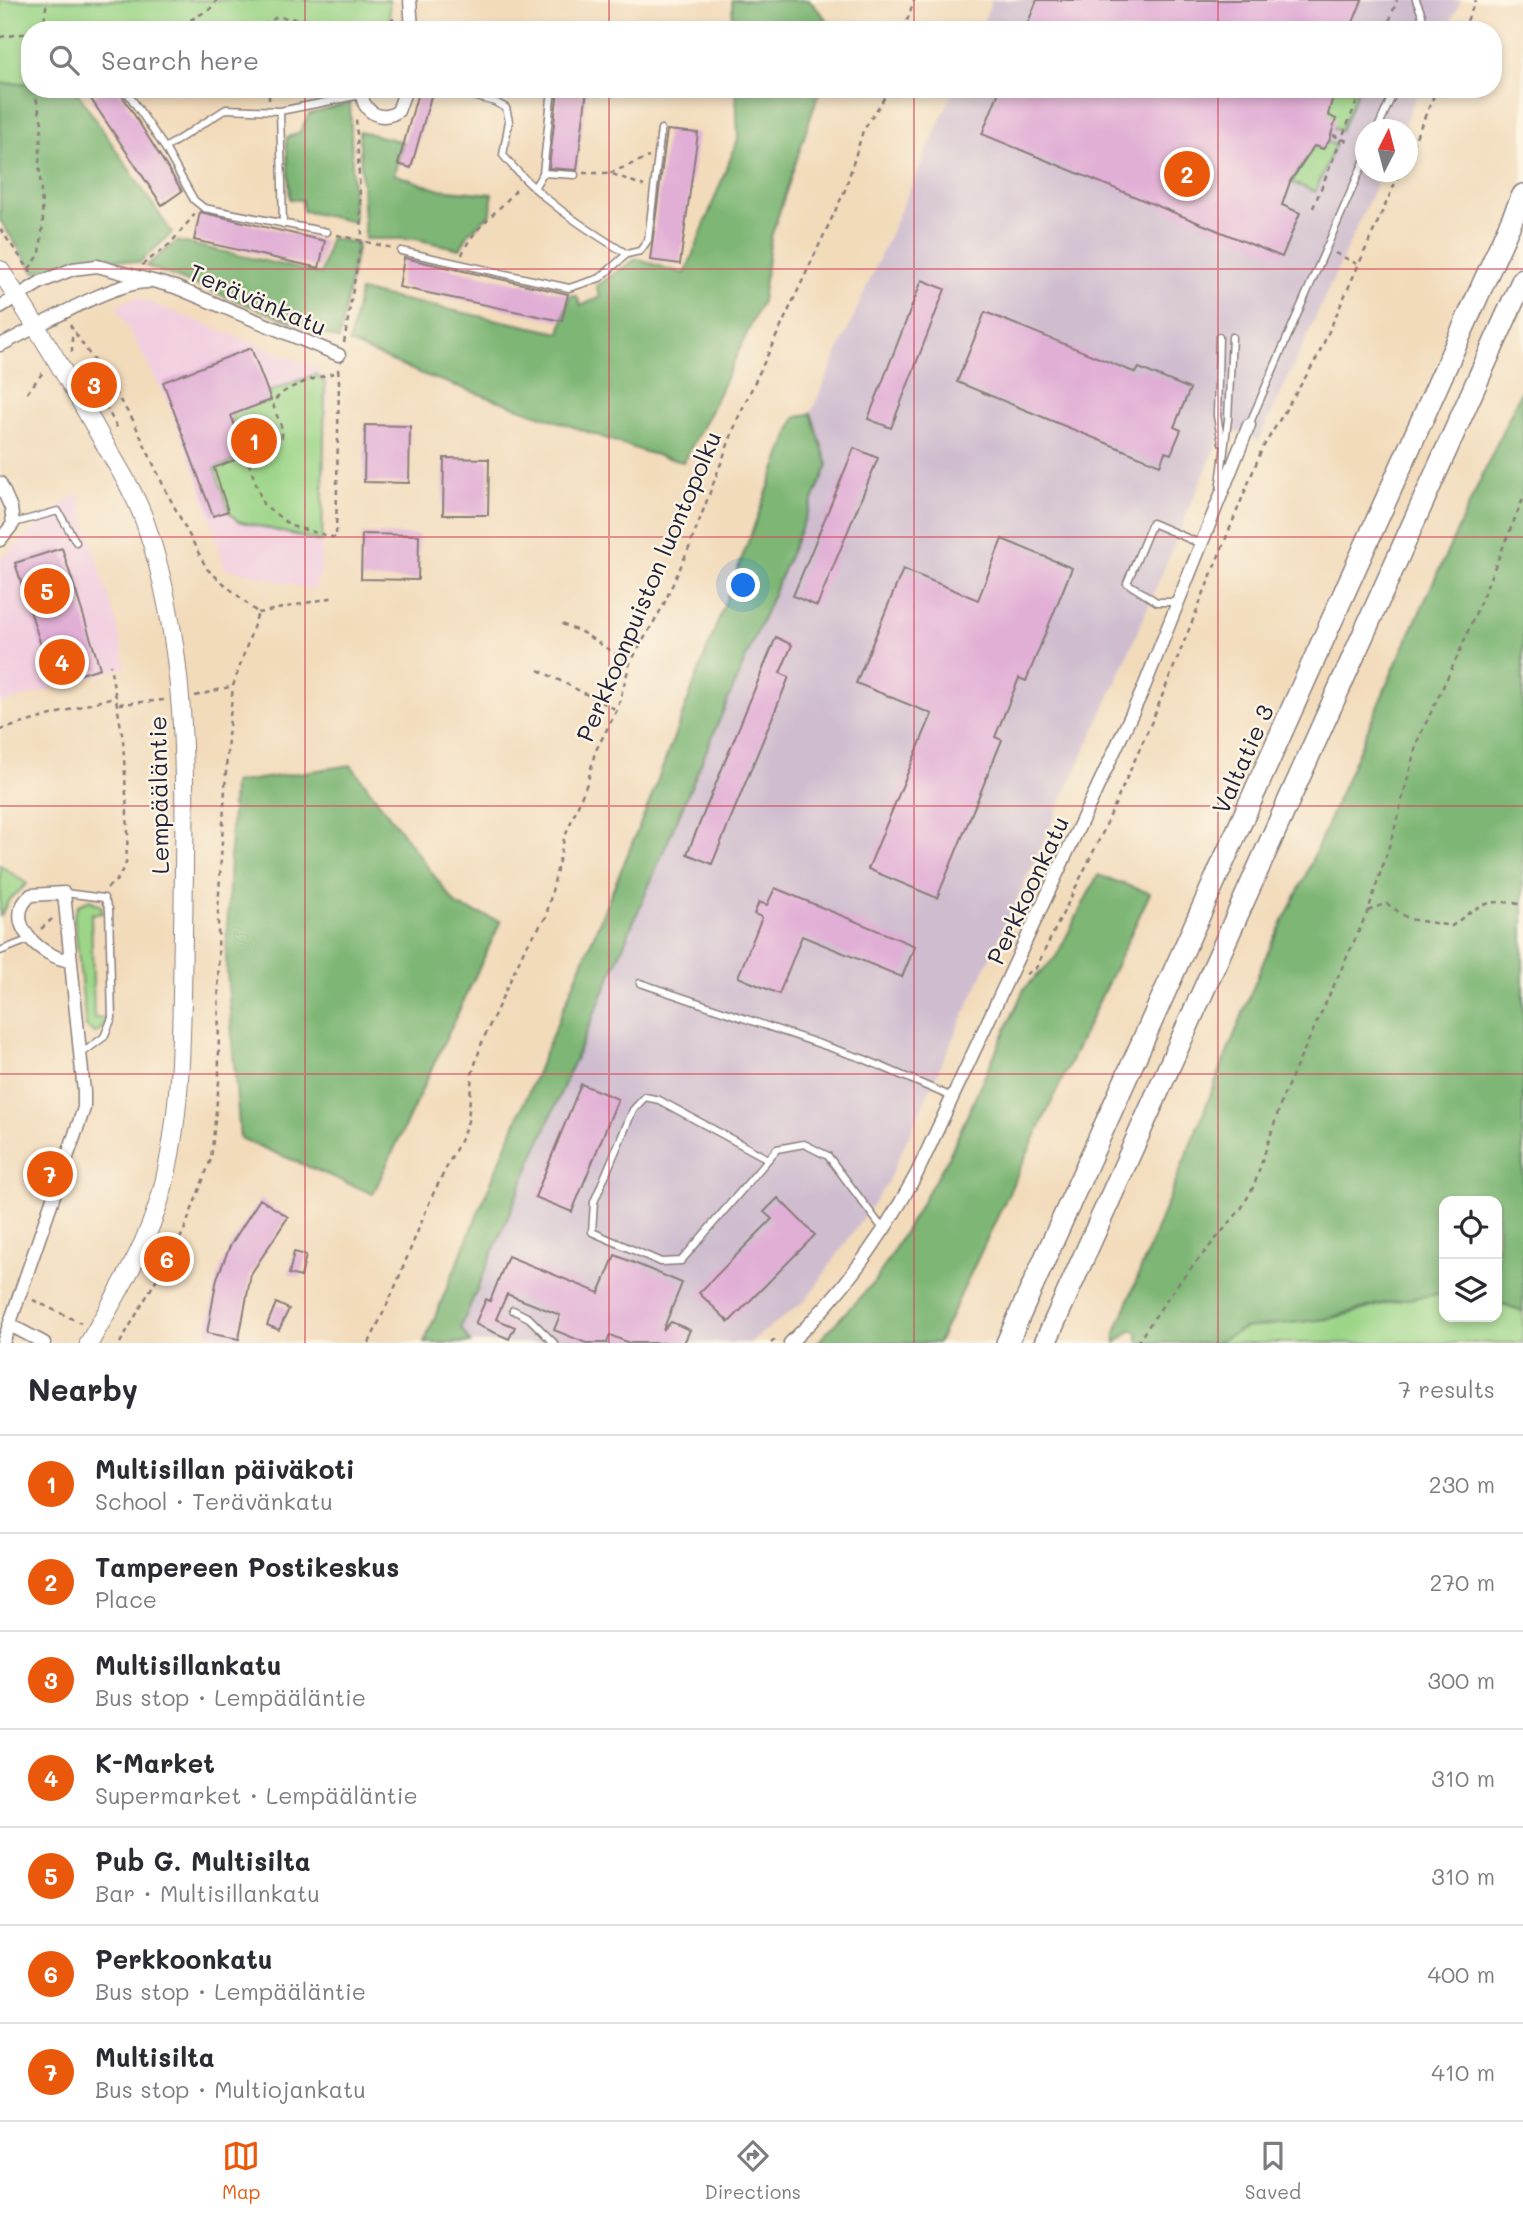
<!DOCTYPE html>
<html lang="en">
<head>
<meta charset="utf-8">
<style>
  :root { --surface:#fff; --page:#f2f2f3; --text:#2b2b33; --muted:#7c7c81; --line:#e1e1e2; --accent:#ea580c }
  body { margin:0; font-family:Mali,sans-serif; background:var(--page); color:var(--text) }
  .controls { position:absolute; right:21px; bottom:21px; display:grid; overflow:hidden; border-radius:14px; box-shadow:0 4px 10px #0003 }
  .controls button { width:63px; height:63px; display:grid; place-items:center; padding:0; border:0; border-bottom:2px solid var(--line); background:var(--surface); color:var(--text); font:35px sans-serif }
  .compass { position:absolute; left:1355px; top:119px; width:63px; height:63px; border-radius:50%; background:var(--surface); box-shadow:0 4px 10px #0003; rotate:6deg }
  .you { position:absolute; left:744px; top:586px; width:24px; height:24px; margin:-18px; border:5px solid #fff; border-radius:50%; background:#1a73e8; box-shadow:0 0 0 10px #1a73e833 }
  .badge { display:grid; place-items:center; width:46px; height:46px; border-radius:50%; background:var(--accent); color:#fff; font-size:23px; font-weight:700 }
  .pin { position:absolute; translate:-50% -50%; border:4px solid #fff; box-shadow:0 2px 7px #0006 }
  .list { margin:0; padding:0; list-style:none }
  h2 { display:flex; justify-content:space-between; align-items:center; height:91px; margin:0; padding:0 28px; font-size:30px }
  h2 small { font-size:23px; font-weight:400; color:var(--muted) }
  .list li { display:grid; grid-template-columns:46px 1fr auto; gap:21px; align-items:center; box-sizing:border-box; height:98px; padding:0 28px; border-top:2px solid var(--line) }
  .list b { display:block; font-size:26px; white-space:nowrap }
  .list p { margin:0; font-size:23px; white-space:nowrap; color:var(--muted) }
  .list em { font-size:23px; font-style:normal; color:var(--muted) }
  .icon { flex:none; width:38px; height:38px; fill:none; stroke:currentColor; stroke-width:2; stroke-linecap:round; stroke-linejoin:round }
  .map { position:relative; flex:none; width:1523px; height:1343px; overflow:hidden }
  .search { position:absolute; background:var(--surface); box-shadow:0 4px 10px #0003; left:21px; right:21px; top:21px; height:77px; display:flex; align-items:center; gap:18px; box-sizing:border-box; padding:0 24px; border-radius:28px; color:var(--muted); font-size:26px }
  .sheet { height:777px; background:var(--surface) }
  nav { display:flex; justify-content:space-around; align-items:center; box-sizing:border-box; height:98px; border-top:2px solid var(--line); background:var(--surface); font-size:19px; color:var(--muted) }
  nav a { display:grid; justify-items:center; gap:4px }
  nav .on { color:var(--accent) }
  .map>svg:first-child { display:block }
  .built { fill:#f2cfe0 }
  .industrial { fill:#cfbdcf }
  .green { fill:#9cd588; stroke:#5f7c62; stroke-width:2 }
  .forest { fill:#7db674; stroke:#506c58; stroke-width:2 }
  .building { fill:#e1aed6 }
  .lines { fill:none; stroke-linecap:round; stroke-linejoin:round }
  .lane-casing { stroke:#8a7e7b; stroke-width:9 }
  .street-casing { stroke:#8a7e7b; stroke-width:15 }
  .secondary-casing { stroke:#8a7e7b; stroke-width:20 }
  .highway-casing { stroke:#8a7e7b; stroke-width:24 }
  .path { stroke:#8a7e7b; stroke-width:2.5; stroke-dasharray:5 5; stroke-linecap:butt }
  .lane { stroke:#fff; stroke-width:6 }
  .street { stroke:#fff; stroke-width:12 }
  .secondary { stroke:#fff; stroke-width:18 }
  .highway { stroke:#fff; stroke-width:21 }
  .grid { fill:none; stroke:#d1495b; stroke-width:2; stroke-opacity:0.55 }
  .labels { text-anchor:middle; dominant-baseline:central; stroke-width:5; stroke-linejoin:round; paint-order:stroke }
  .street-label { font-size:24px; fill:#22223b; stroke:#fcf5e5 }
</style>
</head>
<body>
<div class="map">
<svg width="1523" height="1343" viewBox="0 0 1523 1343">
  <rect width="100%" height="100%" fill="#fcf5e5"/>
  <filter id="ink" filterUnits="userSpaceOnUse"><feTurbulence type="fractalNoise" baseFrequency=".0143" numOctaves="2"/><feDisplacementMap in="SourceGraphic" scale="14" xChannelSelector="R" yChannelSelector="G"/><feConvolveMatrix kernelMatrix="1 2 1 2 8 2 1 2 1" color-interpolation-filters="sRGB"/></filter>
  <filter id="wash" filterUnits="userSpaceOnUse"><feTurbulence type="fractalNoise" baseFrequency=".00686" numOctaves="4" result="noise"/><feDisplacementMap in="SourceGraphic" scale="28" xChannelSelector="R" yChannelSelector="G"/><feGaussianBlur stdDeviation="1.57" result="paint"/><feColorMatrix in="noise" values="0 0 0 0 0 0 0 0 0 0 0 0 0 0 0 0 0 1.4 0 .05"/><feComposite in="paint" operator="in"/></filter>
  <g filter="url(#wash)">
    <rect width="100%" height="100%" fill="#f2dbbb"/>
    <path class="built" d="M 136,297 L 317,368 L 328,383 L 321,571 L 314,590 L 225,568 L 200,484 L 166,398 L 116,306 Z
      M 77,492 L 117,625 L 126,667 L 0,704 L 0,559 Z"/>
    <path class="industrial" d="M 992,0 L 1461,0 L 1447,30 L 980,30 Z
      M 954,89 L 1420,89 L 1402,129 L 1366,130 L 1366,172 L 1382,172 L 1259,441 L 1224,427 L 1117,680 L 886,1185 L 806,1300 L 749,1343 L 470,1343 L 461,1328 L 828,465 L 811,413 Z"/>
    <path class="green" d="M 0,0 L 389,0 L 390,30 L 30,30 L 30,83 L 0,84 Z
      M 1334,89 L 1358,89 L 1341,131 L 1333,127 L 1327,115 Z
      M 1328,142 L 1335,145 L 1315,192 L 1291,182 L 1314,146 L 1322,149 Z
      M 316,374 L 325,383 L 322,542 L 238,521 L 228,511 L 214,468 L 245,456 L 231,415 L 268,392 Z
      M 0,865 L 27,884 L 9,900 L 0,917 Z
      M 90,900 L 101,906 L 103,913 L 91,914 L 94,1018 L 106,1018 L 100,1031 L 95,1033 L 86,1027 L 74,915 L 78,905 Z
      M 1444,1293 L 1444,1317 L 1497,1317 L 1497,1302 L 1523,1311 L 1523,1343 L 1216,1343 C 1246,1317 1291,1325 1327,1319 C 1366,1311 1404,1295 1444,1293 Z"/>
    <path class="forest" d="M 732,0 L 809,0 L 836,30 L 733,30 Z
      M 30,83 L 30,89 L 75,89 L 172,233 L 139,263 L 100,256 L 34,272 L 0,220 L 0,84 Z
      M 736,89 L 820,89 L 771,237 L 762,301 L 709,414 L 683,462 L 645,452 L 422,374 L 349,343 L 360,291 L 560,333 L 570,295 L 577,296 L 581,306 L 600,297 L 596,286 L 636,259 L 685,274 L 738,139 Z
      M 350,103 L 354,222 L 303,211 L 302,200 L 290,199 L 286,138 L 300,132 L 309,114 Z
      M 359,131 L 403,142 L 394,174 L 437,189 L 492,194 L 491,213 L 469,233 L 460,249 L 415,239 L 365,239 Z
      M 330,238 L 358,243 L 339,340 L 146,266 L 177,241 L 321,274 Z
      M 1523,387 L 1523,1311 L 1497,1302 L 1497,1201 L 1444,1201 L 1444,1293 L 1379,1304 L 1326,1319 L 1244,1328 L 1216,1343 L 1139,1343 L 1137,1333 L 1132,1330 L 1116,1343 L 1115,1334 L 1265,958 L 1304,879 L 1394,668 Z
      M 811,413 L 828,465 L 461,1327 L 470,1343 L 424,1343 L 649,803 L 795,418 Z
      M 351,765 L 457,906 L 501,921 L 373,1194 L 240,1138 L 226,959 L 233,783 Z
      M 1098,875 L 1150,893 L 938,1343 L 817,1343 L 876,1280 L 948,1158 L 1024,989 L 1056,957 Z"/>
    <g id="blocks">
      <path class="building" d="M 1037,0 L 1362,0 L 1350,30 L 1025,30 Z
        M 105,89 L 118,89 L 182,191 L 162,205 L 91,99 Z
        M 419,89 L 433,89 L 411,168 L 398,164 Z
        M 558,89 L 587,89 L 577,170 L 549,168 Z
        M 1000,89 L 1335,89 L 1328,115 L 1336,119 L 1329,141 L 1323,149 L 1314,146 L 1290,182 L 1282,205 L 1300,213 L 1282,257 L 982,134 Z
        M 667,130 L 698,133 L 680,264 L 650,260 Z
        M 200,212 L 325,241 L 319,268 L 194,240 Z
        M 404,258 L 568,294 L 562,321 L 399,287 Z
        M 922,280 L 945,289 L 891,428 L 868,419 Z
        M 985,312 L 1136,373 L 1139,368 L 1190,389 L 1174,427 L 1181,430 L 1171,454 L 1165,452 L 1160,465 L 957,382 Z
        M 251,348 L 271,400 L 231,415 L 245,456 L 214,468 L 228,511 L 213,516 L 163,382 Z
        M 365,425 L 410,426 L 409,483 L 364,482 Z
        M 854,448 L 878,458 L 817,606 L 793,596 Z
        M 444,458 L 489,459 L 488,515 L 443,515 Z
        M 362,534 L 419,535 L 418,580 L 361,579 Z
        M 1002,539 L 1072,568 L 1026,681 L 1019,678 L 995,737 L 1002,740 L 937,898 L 868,869 L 932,714 L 856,683 L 903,569 L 978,600 Z
        M 62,548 L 100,668 L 53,683 L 15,563 Z
        M 776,637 L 792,645 L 780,673 L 789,677 L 712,864 L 687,854 Z
        M 775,888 L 915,946 L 902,977 L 802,936 L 779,994 L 738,977 L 762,917 L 754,914 L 759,902 L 767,905 Z
        M 581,1084 L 618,1099 L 572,1212 L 535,1197 Z
        M 778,1198 L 815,1235 L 729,1322 L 699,1293 L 772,1219 L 764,1212 Z
        M 260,1199 L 288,1217 L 251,1274 L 239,1339 L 207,1333 L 217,1278 L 230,1246 Z
        M 294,1252 L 306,1255 L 301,1277 L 289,1274 Z
        M 615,1255 L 682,1283 L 663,1330 L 671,1322 L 690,1330 L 684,1343 L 629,1343 L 610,1335 L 607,1343 L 586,1343 L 554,1330 L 560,1315 L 507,1294 L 496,1319 L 515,1327 L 509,1339 L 475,1324 L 486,1299 L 490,1301 L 508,1256 L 599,1293 Z
        M 276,1303 L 289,1309 L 279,1330 L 267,1325 Z"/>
    </g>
  </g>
  <g filter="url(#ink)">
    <use href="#blocks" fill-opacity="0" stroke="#8a7e7b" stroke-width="2"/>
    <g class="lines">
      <g class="lane-casing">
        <path id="lane" d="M 1416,0 L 1422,15 L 1420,30
          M 125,89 L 165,148
          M 447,89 L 495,102 L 506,108 L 509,121 L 503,155 C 537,197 581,226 627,254 L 640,251 L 648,240 L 661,129
          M 280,111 L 283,224
          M 1377,130 L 1395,89
          M 543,173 L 575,175
          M 534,188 L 543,173 L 552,89
          M 327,232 L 204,208 L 194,200 L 165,148 L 226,109 L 280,111 L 361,95
          M 401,251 L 569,288 L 600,278 L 627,254
          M 1219,337 L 1217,416 L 1222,443
          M 1249,425 L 1366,157
          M 1220,484 L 1228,419 L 1232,337
          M 14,523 L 58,511 L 76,542
          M 1177,602 L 1157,602 L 1127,583 L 1152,523 L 1201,544
          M 65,893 L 104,898 L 109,909 L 112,1018 L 104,1037 L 81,1054
          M 0,951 L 28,940
          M 640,983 L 864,1059 L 952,1097
          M 768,1159 L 659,1100 L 645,1097 L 633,1110 L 594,1202 L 592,1232 L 661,1262 L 681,1261 L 777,1149 L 804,1144 L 828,1156 L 883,1229
          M 513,1310 L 529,1318 L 554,1343"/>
      </g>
      <g class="street-casing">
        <path id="street" d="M 410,0 L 412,30
          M 362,89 C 360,110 380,124 398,111 L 406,89
          M 0,307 L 41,282 L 73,269 L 97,266 L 175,287 L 339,355
          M 0,345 C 37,328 110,283 147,282
          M 0,483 L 11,508 L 13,524 L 0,540
          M 10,1325 L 44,1343
          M 3,1343 L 84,1108 L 84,1092 L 64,893 L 31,895 C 0,921 42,958 71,961
          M 790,1343 C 843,1293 883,1237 917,1173 L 1142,692 L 1249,425"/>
      </g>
      <g class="secondary-casing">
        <path id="secondary" d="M 0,270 C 37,326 71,383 103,441 C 118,467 135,493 145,522 C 191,654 185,796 183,934 C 181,1022 184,1109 161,1195 C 146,1248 116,1295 89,1343"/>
      </g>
      <g class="highway-casing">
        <path id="highway" d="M 1007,1343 L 1523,195
          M 1045,1343 L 1523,279"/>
      </g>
      <path class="path" d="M 43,30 L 47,0
        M 63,30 L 80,30
        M 173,30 L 210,9 L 217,0
        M 255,30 L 277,17 L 383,26 L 398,16
        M 904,30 L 914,0
        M 1386,30 L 1397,0
        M 1463,30 L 1476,0
        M 0,37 L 30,33
        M 688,97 L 713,89
        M 269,100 L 269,89
        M 1333,135 L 1349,142
        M 1408,155 L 1437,89
        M 583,173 L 610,173 L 644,186
        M 610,173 L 649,157
        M 1313,208 L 1362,89
        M 0,229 L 31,272
        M 337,235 L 392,248
        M 1335,253 L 1357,264
        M 462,255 C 472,227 502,210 519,186
        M 142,265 L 170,244 L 195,214
        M 29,269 L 40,254 L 43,221 L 39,163 L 42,123 L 34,89
        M 70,325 L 133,420 L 165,489 L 207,569 L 258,613 L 233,686 L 228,737 L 218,910 L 219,1082 L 211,1159 L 183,1233 L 120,1343
        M 344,343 L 362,235 L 356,117
        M 72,352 L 72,338 L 76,332
        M 338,369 L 339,381 L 336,538 L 291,526 L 263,504 L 248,461 L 253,453 L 281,441 C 285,428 278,420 274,408 C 269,389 323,376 338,372
        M 91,379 L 119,431
        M 27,393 L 44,371
        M 258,613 L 335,597
        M 562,624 L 583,633 L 630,663
        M 539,670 L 617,710
        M 195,696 L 233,686
        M 119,704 L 165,700
        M 0,730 L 117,696
        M 107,888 L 117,880 L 126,863 L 128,833 L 123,739 L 110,665
        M 1368,911 L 1386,903 L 1409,919 L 1452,926 C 1478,905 1489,897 1523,905
        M 41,929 L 52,919
        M 1026,974 L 1036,968 L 1102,834 L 1152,721 L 1262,449 L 1317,358 L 1400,172
        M 33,1300 L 81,1323
        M 369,1343 L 393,1292 L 432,1196 L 462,1137 L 468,1121 L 472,1074 L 482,1042 L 525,948 L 546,917 L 564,839 L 588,781 L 595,752 L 617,710 L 630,663 L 663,606 L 689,548 L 738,418 L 845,190 L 863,131 L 890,89
        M 771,1343 L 778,1337
        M 1137,1343 L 1176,1286 L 1241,1209 L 1254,1186 L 1284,1094 L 1368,911 L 1394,831 L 1417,742 L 1459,653 L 1523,499"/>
      <use href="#lane" class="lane"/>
      <use href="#street" class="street"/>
      <use href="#secondary" class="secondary"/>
      <use href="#highway" class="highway"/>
    </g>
  </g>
  <path class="grid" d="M 305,0 L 305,30M 609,0 L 609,30M 914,0 L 914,30M 1218,0 L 1218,30M 305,89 L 305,1343M 609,89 L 609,1343M 914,89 L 914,1343M 1218,89 L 1218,1343M 0,269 L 1523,269M 0,537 L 1523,537M 0,806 L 1523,806M 0,1074 L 1523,1074"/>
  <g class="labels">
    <g class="street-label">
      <text transform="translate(258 299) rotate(23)">Terävänkatu</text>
      <text transform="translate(648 586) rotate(-67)">Perkkoonpuiston luontopolku</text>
      <text transform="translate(1242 759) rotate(-66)">Valtatie 3</text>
      <text transform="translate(158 795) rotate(-91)">Lempääläntie</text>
      <text transform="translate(1027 890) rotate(-65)">Perkkoonkatu</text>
    </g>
  </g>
</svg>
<div class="controls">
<button><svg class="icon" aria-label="locate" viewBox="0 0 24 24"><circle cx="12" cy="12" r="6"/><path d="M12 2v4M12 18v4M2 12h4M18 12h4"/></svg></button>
<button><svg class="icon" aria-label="layers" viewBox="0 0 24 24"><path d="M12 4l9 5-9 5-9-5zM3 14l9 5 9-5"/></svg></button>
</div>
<svg class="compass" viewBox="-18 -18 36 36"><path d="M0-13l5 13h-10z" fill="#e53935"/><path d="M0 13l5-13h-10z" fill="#7c7c81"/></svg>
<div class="you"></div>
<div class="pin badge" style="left:254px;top:441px">1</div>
<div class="pin badge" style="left:1187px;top:174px">2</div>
<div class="pin badge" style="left:94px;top:385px">3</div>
<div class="pin badge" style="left:62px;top:662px">4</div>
<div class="pin badge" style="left:47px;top:591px">5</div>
<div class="pin badge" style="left:167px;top:1259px">6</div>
<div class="pin badge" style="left:50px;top:1174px">7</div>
<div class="search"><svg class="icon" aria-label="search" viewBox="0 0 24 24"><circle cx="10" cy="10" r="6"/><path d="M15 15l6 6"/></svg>Search here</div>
</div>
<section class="sheet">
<h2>Nearby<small>7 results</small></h2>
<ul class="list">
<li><span class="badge">1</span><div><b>Multisillan päiväkoti</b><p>School · Terävänkatu</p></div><em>230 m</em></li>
<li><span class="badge">2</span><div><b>Tampereen Postikeskus</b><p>Place</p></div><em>270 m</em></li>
<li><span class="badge">3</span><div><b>Multisillankatu</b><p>Bus stop · Lempääläntie</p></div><em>300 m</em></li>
<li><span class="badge">4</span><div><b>K-Market</b><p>Supermarket · Lempääläntie</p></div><em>310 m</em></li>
<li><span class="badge">5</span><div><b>Pub G. Multisilta</b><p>Bar · Multisillankatu</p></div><em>310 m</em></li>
<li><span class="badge">6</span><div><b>Perkkoonkatu</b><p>Bus stop · Lempääläntie</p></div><em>400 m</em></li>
<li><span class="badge">7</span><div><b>Multisilta</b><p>Bus stop · Multiojankatu</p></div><em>410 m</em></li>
</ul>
</section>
<nav>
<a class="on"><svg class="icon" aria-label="map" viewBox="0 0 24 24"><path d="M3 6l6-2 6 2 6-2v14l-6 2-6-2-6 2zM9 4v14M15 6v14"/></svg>Map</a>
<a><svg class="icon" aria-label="directions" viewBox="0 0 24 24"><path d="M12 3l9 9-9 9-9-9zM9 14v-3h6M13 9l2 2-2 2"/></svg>Directions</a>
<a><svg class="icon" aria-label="saved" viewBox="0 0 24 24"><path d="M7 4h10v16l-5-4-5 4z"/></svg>Saved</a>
</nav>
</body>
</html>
